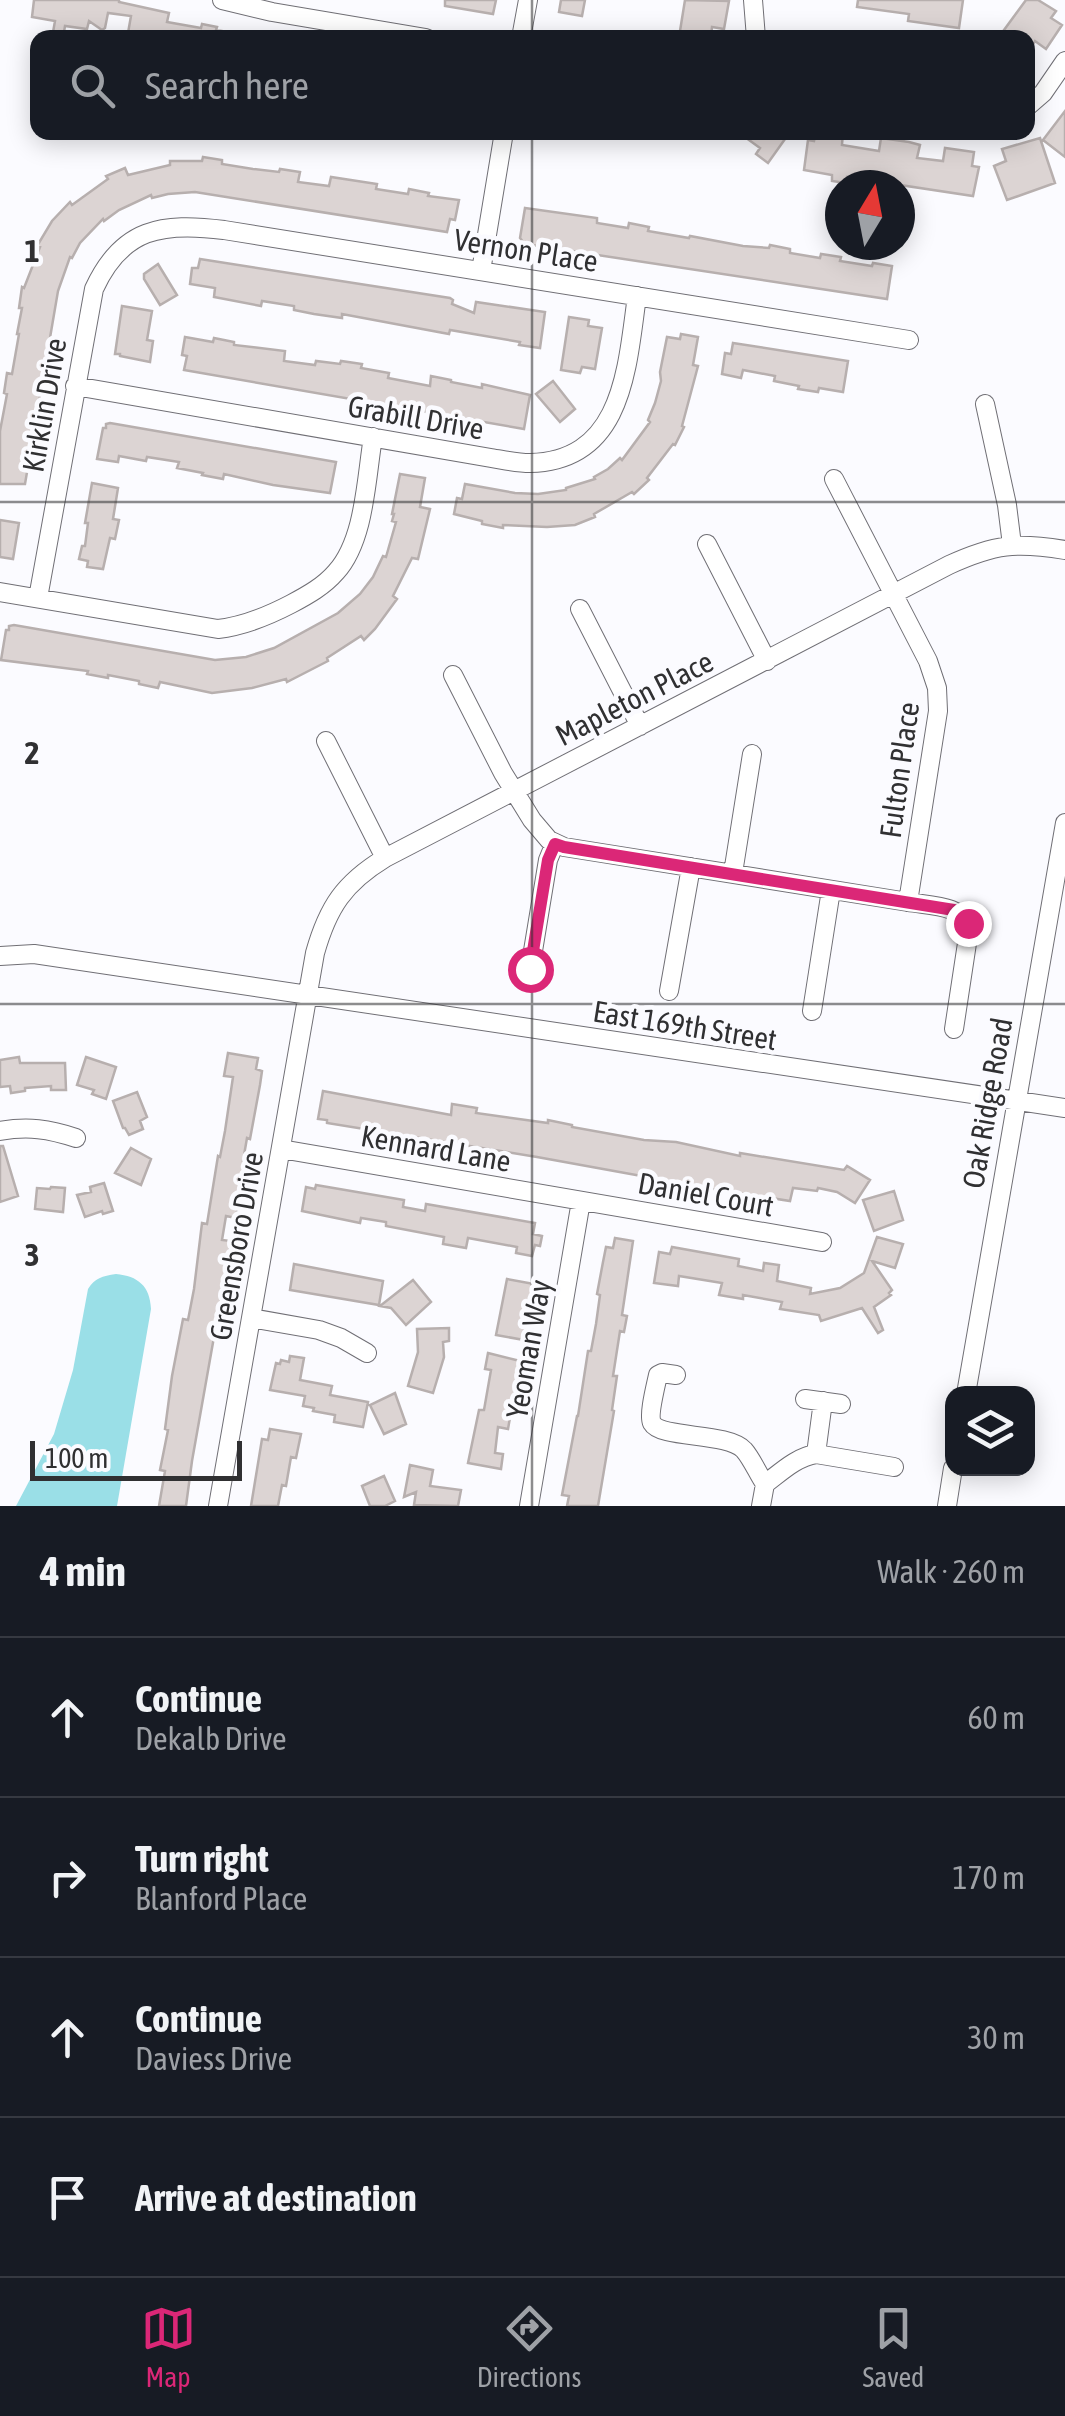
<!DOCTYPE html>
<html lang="en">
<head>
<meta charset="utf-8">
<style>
  :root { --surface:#171b24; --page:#242831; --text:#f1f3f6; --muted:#9ea1a6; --line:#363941; --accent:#db2777 }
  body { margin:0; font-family:"Asap Condensed",sans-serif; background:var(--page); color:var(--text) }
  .controls { position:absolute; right:30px; bottom:30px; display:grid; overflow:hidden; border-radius:20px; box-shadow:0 5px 25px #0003 }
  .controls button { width:90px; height:90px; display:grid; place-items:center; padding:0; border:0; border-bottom:2px solid var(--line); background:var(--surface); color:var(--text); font:50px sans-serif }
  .compass { position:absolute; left:825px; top:170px; width:90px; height:90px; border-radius:50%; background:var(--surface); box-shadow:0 5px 25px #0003; rotate:10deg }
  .scale { position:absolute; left:30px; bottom:25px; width:212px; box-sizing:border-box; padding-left:10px; border:5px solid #303032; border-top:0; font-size:28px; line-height:35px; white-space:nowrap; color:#303032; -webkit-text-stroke:8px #fbfbff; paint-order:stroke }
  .stop { position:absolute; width:30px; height:30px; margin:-22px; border:8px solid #db2777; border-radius:50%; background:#fff }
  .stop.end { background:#db2777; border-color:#fff; box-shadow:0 2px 10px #0008 }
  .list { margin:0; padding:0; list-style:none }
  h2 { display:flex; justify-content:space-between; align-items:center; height:130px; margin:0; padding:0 40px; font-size:42px }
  h2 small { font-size:32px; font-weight:400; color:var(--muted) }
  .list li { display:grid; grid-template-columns:65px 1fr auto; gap:30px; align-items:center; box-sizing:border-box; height:160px; padding:0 40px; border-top:2px solid var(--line) }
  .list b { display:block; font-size:38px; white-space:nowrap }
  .list p { margin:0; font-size:32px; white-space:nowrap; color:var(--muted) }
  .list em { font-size:32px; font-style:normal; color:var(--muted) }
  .icon { flex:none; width:55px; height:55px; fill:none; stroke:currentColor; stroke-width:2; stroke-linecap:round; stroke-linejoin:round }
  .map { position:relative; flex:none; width:1065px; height:1506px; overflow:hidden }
  .search { position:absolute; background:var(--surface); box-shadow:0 5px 25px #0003; left:30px; right:30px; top:30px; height:110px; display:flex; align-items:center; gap:25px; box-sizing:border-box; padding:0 35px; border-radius:20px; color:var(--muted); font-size:38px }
  .sheet { height:770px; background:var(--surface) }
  nav { display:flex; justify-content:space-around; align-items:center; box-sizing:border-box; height:140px; border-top:2px solid var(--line); background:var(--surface); font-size:28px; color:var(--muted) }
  nav a { display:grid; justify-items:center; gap:5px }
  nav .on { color:var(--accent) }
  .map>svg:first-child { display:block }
  .water { fill:#9adfe7 }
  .building { fill:#dcd4d3; stroke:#b7afae; stroke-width:2.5 }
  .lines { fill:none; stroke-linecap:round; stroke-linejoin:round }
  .minor-casing { stroke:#706f75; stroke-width:20 }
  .minor { stroke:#fff; stroke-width:18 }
  .route { stroke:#db2777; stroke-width:12 }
  .grid { fill:none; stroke:#303032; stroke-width:2.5; stroke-opacity:0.55 }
  .labels { text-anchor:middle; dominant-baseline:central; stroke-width:9; stroke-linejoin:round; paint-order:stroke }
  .street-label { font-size:30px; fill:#303032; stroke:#fbfbff }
  .grid-label { font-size:32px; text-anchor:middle; font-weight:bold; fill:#303032; stroke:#fbfbff; stroke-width:9; stroke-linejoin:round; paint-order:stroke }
</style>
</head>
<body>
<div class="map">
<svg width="1065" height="1506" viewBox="0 0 1065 1506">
  <rect width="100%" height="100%" fill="#fbfbff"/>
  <path class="water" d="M 116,1274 C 138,1276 150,1286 151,1309 L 117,1506 L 16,1506 L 54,1434 L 73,1370 L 88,1289 C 95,1278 102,1276 116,1274 Z"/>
  <path class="building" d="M 34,0 L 119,0 L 119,2 L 169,13 L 167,22 L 201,28 L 202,24 L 217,27 L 216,30 L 222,31 L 221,38 L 152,38 L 128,33 L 131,16 L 108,13 L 105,28 L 102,30 L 89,21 L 87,29 L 65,26 L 63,38 L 52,38 L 55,21 L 32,17 Z
    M 445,0 L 496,0 L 493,14 L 445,6 Z
    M 561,0 L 585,0 L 582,16 L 559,12 Z
    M 685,0 L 729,1 L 724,29 L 712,27 L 711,36 L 680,31 Z
    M 858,0 L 963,0 L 959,28 L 908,21 L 909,14 L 857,7 Z
    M 1026,0 L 1038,0 L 1056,11 L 1051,18 L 1062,25 L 1046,49 L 1035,41 L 1028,54 L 1028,38 L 1015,38 L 1004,30 Z
    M 1065,111 L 1065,157 L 1043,140 Z
    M 738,132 L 790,132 L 768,163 L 756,154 L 760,148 Z
    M 816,132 L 843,132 L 842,145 L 879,151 L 881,138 L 909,142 L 920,145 L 917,158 L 943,161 L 945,148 L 974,152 L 972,166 L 979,167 L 973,196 L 847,177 L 846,183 L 832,181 L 832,175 L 804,170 L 808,140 L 814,141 Z
    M 1040,138 L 1055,183 L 1007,200 L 994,166 L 1006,161 L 1002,149 Z
    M 203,157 L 222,160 L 222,164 L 253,169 L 279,172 L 280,169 L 300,172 L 298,182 L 329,186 L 331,177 L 377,184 L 376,189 L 408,194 L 409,189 L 429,193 L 428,196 L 459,200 L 455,220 L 450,219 L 447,232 L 195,192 L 168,194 L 152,198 L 151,195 L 119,210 L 104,221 L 103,219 L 80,243 L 72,258 L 70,257 L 58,291 L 25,484 L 0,484 L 0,431 L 7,394 L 4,393 L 7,373 L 12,374 L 19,334 L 17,334 L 22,308 L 19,308 L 22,287 L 24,288 L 40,247 L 37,246 L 52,221 L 70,202 L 72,205 L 108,179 L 106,176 L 125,168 L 128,175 L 170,165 L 170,161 L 202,161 Z
    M 525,208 L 597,218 L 597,223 L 628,228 L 629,223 L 649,227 L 648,231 L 689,238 L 690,236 L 743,246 L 769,248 L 770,245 L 790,249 L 790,253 L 820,258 L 821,254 L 841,257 L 840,261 L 872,266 L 873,263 L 892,266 L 887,299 L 525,244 L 520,238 Z
    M 200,259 L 450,298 L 453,300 L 452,304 L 474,313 L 476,302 L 545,312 L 540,348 L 519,345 L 520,342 L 450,330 L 449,334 L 342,314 L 342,318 L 314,314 L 294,310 L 294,306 L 262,301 L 261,306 L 214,297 L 215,288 L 190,284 L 192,268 L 198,268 Z
    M 158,264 L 177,295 L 160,305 L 144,279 L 144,274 Z
    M 122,306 L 152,311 L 147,340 L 153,341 L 150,362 L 120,356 L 120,354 L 115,354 Z
    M 569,317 L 589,320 L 588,326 L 602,328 L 595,369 L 582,367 L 580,373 L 561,370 Z
    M 681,334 L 698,337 L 693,365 L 698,366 L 682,426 L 684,427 L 675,445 L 673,444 L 647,478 L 649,480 L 634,494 L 632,492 L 594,514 L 595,517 L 575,525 L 547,527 L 503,525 L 503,528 L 482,524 L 482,521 L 454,514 L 457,498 L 462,499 L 465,484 L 515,493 L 538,494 L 566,490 L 566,488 L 595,479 L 594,477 L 608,469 L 620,458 L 622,460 L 650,422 L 648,420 L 655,403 L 661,381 L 660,372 L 667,337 L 680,339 Z
    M 185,337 L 213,342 L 214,338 L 234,342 L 234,345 L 285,351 L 284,361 L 315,365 L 316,361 L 340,364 L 341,361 L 362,364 L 361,368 L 389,373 L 388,378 L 430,386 L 431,376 L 451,380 L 451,382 L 482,388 L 482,384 L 530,395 L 524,429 L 184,370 L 187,356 L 182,355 Z
    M 733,343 L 848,361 L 843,392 L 819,388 L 818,392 L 798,389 L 799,386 L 774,381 L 775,376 L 743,370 L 741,378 L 722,374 L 725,353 L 731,354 Z
    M 553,381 L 575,409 L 560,422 L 536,394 Z
    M 110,423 L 336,462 L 330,493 L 273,485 L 224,474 L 223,479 L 202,475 L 203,473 L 177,468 L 179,462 L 147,457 L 146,461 L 119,456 L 118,462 L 97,459 L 103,428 L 106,428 L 106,424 Z
    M 400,474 L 425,478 L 420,507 L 430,509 L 418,559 L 412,558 L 393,596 L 397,599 L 375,629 L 364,640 L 361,636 L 327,658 L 328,661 L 287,682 L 286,679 L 252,688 L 212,693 L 160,682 L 158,688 L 139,684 L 139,681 L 108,675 L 108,678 L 87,674 L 88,671 L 1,660 L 6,630 L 9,630 L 9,626 L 14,625 L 215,660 L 246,657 L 274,648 L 338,613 L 360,594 L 373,577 L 383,556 L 386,557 L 396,522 L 392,521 L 394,514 L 392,514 Z
    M 92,483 L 118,488 L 113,519 L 119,520 L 115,539 L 110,538 L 103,569 L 87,567 L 88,561 L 79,559 L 82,546 L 85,546 L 88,523 L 85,523 Z
    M 0,520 L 19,523 L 13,559 L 0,557 Z
    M 228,1053 L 258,1058 L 256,1069 L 262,1071 L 260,1085 L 250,1139 L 247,1138 L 243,1161 L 245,1162 L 236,1218 L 226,1216 L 222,1240 L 231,1241 L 192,1461 L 186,1506 L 159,1506 L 165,1471 L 160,1470 L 168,1430 L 165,1429 L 172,1376 L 183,1319 L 188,1320 L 194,1289 L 202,1223 L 207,1224 L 218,1156 L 220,1157 L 225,1131 L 233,1077 L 224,1076 Z
    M 19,1057 L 20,1063 L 65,1063 L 66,1090 L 51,1090 L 51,1086 L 25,1088 L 25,1091 L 11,1093 L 10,1086 L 0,1087 L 0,1060 Z
    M 86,1057 L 116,1067 L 106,1099 L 92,1094 L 94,1090 L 77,1085 Z
    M 323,1091 L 451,1115 L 452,1104 L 477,1108 L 476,1113 L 548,1123 L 548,1120 L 572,1125 L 572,1127 L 644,1140 L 676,1142 L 740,1156 L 740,1153 L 844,1170 L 847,1166 L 870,1180 L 855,1203 L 837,1192 L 818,1188 L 817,1191 L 793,1188 L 790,1201 L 713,1189 L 537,1157 L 327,1123 L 327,1120 L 318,1119 Z
    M 137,1092 L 147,1117 L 140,1121 L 143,1129 L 129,1135 L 125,1128 L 123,1128 L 113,1101 Z
    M 0,1146 L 3,1146 L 18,1196 L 0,1202 Z
    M 131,1148 L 151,1159 L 141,1185 L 115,1173 Z
    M 104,1183 L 113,1211 L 103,1214 L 102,1211 L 85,1217 L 77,1195 L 91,1192 L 90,1187 Z
    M 316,1185 L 404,1200 L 403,1207 L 425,1211 L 426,1204 L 535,1223 L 533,1234 L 542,1236 L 540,1246 L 535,1245 L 532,1256 L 516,1253 L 517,1247 L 468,1238 L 466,1248 L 443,1244 L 444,1237 L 386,1226 L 386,1222 L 361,1218 L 360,1223 L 302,1211 L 306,1187 L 315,1189 Z
    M 51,1187 L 65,1188 L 63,1212 L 35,1209 L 37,1188 L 50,1189 Z
    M 894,1191 L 903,1220 L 874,1231 L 863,1200 Z
    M 877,1237 L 903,1244 L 895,1268 L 872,1261 L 892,1290 L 889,1293 L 891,1295 L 874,1307 L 883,1330 L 878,1333 L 862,1308 L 821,1321 L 819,1315 L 780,1309 L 782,1302 L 743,1295 L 743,1299 L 719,1295 L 722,1283 L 679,1276 L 678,1286 L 654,1283 L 659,1252 L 670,1254 L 672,1247 L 739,1259 L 738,1266 L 763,1271 L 764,1263 L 779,1265 L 777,1281 L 811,1288 L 810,1294 L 840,1288 L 864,1273 Z
    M 615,1238 L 633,1241 L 622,1315 L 627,1316 L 624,1332 L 620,1331 L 613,1376 L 617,1376 L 612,1410 L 614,1411 L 598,1506 L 567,1506 L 569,1496 L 562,1495 L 577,1416 L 578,1416 L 588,1351 L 591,1351 L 596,1324 L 600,1295 L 597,1294 L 603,1262 L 606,1247 L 613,1248 Z
    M 294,1264 L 383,1281 L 379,1305 L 290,1290 Z
    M 507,1279 L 534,1284 L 524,1340 L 496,1335 Z
    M 413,1280 L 431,1302 L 406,1325 L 391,1308 L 380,1306 Z
    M 449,1328 L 449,1341 L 443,1342 L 444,1357 L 433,1393 L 408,1386 L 418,1352 L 417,1329 Z
    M 488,1353 L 520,1361 L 508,1429 L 498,1427 L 495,1453 L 503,1454 L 501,1469 L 468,1463 L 479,1410 L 484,1410 L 491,1370 L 485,1369 Z
    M 290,1356 L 304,1358 L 300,1380 L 332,1386 L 330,1395 L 368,1402 L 363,1427 L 334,1422 L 335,1415 L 313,1411 L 314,1408 L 303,1406 L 305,1396 L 270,1390 L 276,1363 L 280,1364 L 281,1360 L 289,1362 Z
    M 395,1393 L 406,1424 L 384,1434 L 370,1405 Z
    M 270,1429 L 301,1434 L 296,1458 L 291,1457 L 286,1486 L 282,1485 L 278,1506 L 251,1506 L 262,1439 L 268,1440 Z
    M 410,1465 L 433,1470 L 430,1486 L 461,1490 L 458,1506 L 414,1505 L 416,1492 L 404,1497 Z
    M 384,1476 L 395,1501 L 385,1506 L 370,1506 L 362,1486 Z"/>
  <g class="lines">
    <g class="minor-casing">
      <path id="minor" d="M 222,0 L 272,12 L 426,38
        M 753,0 L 756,38
        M 521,38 L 528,0
        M 1028,106 L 1043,93 L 1065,61
        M 481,271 L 504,132
        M 75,386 L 491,458 C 504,460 517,463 530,463 C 624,461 627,366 637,296
        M 985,404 L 1007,505 L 1012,545
        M 834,479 L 928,661 L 937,688 L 938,711 L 908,902
        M 707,544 L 767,661
        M 0,592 L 218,629 C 244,626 268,616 291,604 C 308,595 324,586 336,572 C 365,540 366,479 373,437
        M 38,598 L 94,289 C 122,228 162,222 224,230 L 909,340
        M 580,609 L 640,726
        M 453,675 L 503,773 L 532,820 L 549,840 L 564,847 L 908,902 C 931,906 963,904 969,930 L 954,1029
        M 326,741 L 385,858
        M 733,873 L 752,754
        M 0,956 L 34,954 L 1065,1108
        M 530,969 L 548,860 L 555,843
        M 669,991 L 691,867
        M 812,1011 L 831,890
        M 0,1131 C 28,1126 49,1129 76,1138
        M 281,1149 L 822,1242
        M 251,1318 L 319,1330 L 341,1338 L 367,1353
        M 676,1375 L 662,1373 L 658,1375 C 656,1385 648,1415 652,1423 C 661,1439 727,1432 744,1450 C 752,1459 758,1474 765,1484
        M 966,1394 L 1065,823
        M 805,1399 L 841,1404
        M 816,1454 L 823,1401
        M 765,1484 C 780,1473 796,1457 816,1454 L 894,1467
        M 218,1506 L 315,953 C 328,907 344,883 385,858 L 949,565 C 995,544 1016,542 1065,550
        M 529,1506 L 581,1201
        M 761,1506 L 765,1484
        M 947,1506 L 953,1468"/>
    </g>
    <use href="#minor" class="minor"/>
  </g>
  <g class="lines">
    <path class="route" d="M 530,969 L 548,860 L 555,844 L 564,847 L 954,910 L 960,913 L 968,923"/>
  </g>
  <path class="grid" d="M 532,0 L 532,38M 532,132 L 532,1506M 0,502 L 1065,502M 0,1004 L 1065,1004"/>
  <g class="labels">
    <g class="street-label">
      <text transform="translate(526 250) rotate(9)">Vernon Place</text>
      <text transform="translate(44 405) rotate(-80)">Kirklin Drive</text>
      <text transform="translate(416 417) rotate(10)">Grabill Drive</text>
      <text transform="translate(634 698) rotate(-27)">Mapleton Place</text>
      <text transform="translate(899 770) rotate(-82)">Fulton Place</text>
      <text transform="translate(685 1025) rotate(9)">East 169th Street</text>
      <text transform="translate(987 1103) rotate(-80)">Oak Ridge Road</text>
      <text transform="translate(436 1148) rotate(10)">Kennard Lane</text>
      <text transform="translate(706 1194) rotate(10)">Daniel Court</text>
      <text transform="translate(236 1246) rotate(-80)">Greensboro Drive</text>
      <text transform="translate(528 1349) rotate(-80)">Yeoman Way</text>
    </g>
  </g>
  <g class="grid-label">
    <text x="32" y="262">1</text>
    <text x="32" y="764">2</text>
    <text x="32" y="1266">3</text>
  </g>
</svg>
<div class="controls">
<button><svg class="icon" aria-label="layers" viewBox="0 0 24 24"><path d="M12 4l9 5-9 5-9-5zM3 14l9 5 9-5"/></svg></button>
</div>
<svg class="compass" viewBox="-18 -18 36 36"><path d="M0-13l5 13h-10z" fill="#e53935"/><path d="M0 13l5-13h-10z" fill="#9ea1a6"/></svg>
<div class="scale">100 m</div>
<div class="stop" style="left:530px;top:969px"></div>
<div class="stop end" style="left:968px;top:923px"></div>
<div class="search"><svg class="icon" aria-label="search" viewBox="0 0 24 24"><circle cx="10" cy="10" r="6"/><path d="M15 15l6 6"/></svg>Search here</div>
</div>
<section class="sheet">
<h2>4 min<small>Walk · 260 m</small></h2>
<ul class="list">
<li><svg class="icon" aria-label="ahead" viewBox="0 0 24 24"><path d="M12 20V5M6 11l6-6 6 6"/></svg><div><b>Continue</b><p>Dekalb Drive</p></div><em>60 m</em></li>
<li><svg class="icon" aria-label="right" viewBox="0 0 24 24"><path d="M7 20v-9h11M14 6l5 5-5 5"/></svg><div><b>Turn right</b><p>Blanford Place</p></div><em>170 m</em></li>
<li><svg class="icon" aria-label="ahead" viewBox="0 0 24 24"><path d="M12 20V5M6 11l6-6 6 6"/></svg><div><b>Continue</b><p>Daviess Drive</p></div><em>30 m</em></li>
<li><svg class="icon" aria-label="arrive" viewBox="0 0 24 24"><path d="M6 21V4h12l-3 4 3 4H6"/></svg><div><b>Arrive at destination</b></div></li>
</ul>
</section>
<nav>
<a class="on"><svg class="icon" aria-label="map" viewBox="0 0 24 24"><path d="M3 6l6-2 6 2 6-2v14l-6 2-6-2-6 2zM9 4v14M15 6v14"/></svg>Map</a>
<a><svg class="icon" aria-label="directions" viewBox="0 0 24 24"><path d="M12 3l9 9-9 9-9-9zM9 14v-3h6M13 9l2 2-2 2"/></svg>Directions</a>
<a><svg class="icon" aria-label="saved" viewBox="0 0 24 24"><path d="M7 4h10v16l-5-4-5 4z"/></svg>Saved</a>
</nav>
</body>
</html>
